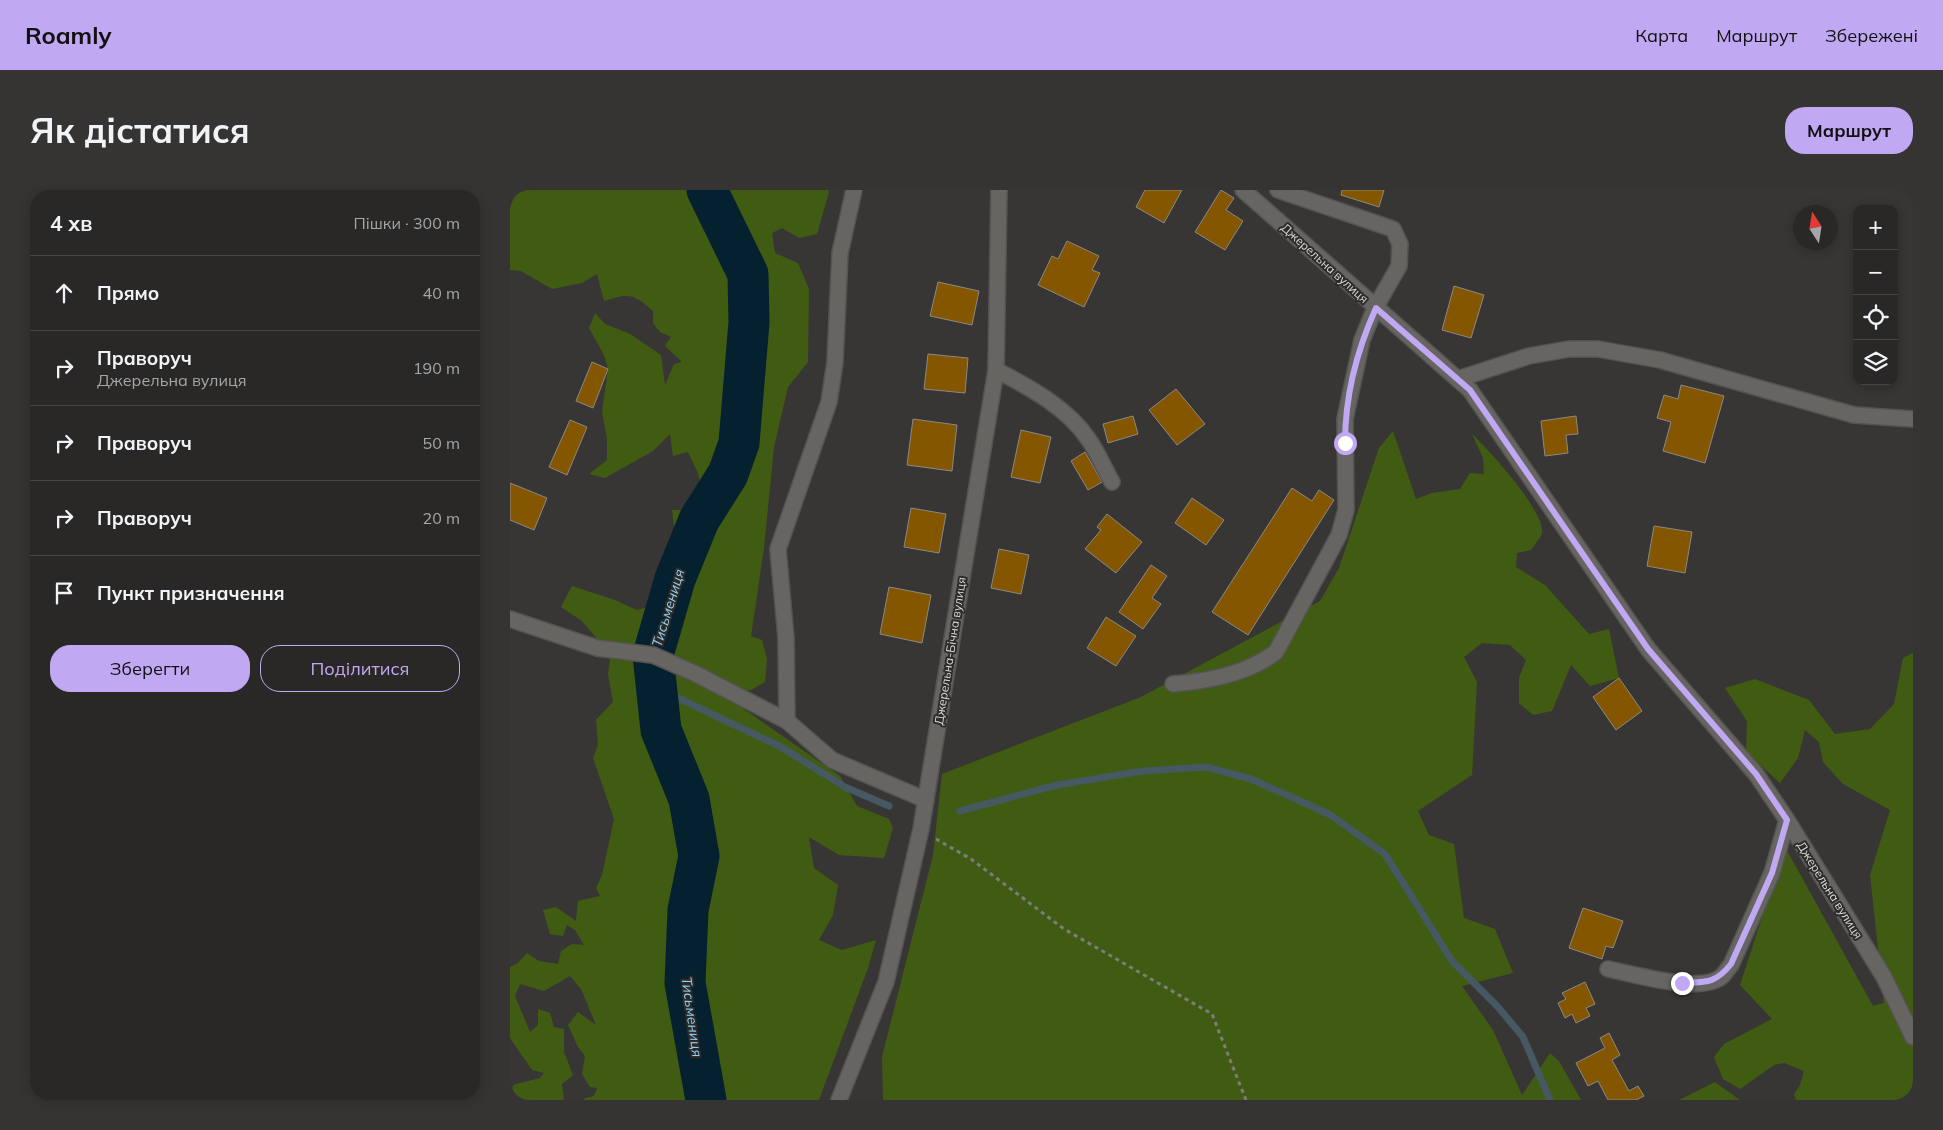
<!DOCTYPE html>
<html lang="uk">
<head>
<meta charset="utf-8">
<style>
  :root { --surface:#2a2827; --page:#363433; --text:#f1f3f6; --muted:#a5a6a7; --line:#464444; --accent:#c0a8f3 }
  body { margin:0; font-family:Mulish,sans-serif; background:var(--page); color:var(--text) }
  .controls { position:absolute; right:15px; top:15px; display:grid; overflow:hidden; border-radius:10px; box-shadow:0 2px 12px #0003 }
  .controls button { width:45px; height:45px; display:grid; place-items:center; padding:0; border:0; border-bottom:1px solid var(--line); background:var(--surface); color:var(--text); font:25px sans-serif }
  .compass { position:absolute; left:1283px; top:15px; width:45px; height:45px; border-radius:50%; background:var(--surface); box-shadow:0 2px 12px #0003; rotate:348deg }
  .stop { position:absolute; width:15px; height:15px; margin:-11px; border:4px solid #c0a8f3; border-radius:50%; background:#fff }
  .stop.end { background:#c0a8f3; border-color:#fff; box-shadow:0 1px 5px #0008 }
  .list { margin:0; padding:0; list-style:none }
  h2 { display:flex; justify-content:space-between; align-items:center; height:65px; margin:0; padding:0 20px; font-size:21px }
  h2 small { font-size:16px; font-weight:400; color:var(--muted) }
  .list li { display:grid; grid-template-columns:32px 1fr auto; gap:15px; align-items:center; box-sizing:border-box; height:75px; padding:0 20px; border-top:1px solid var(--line) }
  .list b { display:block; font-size:19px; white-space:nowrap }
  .list p { margin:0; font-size:16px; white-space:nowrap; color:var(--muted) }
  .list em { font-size:16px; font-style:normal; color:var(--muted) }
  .actions { display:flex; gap:10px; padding:15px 20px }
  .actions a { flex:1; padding:11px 0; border:1px solid var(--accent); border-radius:20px; text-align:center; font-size:18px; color:var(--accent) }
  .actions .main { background:var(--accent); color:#111 }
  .icon { flex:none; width:28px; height:28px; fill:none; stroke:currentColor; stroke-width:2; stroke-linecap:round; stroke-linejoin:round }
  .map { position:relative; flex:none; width:1403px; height:910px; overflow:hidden; border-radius:20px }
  header { display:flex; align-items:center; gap:30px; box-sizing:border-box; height:70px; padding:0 25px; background:var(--accent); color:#111 }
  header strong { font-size:24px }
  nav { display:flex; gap:28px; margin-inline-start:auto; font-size:18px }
  .intro { display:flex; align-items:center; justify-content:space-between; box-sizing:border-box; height:120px; padding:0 30px }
  h1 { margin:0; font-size:35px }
  .button { padding:12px 22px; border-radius:20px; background:var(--accent); color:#111; font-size:18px; font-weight:700 }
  main { display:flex; gap:30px; padding:0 30px }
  aside { flex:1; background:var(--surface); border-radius:20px; box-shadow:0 2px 12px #0003 }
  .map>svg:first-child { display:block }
  .green { fill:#405c13 }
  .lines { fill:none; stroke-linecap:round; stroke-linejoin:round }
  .stream { stroke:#465862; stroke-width:7 }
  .river { stroke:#05202e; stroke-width:41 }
  .building { fill:#845600; stroke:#8b8987 }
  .minor-casing { stroke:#545351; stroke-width:18 }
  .path { stroke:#7e7d7b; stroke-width:3; stroke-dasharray:4 4; stroke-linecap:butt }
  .minor { stroke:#666562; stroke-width:15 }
  .route { stroke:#c0a8f3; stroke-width:6 }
  .labels { text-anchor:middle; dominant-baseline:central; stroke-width:4; stroke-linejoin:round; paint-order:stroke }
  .street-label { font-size:12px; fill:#dddcda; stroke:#2d2c2a }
  .water-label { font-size:14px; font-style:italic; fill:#92d1f5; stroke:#2d2c2a }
</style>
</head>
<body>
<header>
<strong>Roamly</strong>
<nav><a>Карта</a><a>Маршрут</a><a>Збережені</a></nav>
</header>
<div class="intro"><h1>Як дістатися</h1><a class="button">Маршрут</a></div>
<main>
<aside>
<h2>4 хв<small>Пішки · 300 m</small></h2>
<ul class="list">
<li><svg class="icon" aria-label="ahead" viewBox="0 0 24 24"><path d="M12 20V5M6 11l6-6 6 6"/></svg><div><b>Прямо</b></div><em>40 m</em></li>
<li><svg class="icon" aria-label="right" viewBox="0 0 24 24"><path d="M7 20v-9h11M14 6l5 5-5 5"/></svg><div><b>Праворуч</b><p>Джерельна вулиця</p></div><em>190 m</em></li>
<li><svg class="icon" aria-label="right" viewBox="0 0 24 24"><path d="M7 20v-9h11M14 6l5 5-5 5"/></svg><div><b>Праворуч</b></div><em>50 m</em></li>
<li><svg class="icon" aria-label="right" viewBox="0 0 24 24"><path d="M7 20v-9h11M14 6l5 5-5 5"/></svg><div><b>Праворуч</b></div><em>20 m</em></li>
<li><svg class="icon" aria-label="arrive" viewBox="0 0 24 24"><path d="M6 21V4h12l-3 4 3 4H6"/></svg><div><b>Пункт призначення</b></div></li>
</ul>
<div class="actions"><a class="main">Зберегти</a><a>Поділитися</a></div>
</aside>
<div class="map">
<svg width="1403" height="910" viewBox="0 0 1403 910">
  <rect width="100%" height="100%" fill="#383634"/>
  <path class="green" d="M 6,0 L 318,0 L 319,2 L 307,44 L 289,48 L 272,38 L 262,43 L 265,63 L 288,73 L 299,99 L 298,172 L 278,197 L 264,257 L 254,358 L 241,446 L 252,450 L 257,469 L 255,492 L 241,500 L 208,501 L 330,586 L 347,616 L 379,629 L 383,638 L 374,668 L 329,665 L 299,647 L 304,678 L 328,695 L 323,725 L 309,750 L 332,760 L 366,750 L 358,778 L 309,910 L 74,910 L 75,908 L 84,906 L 87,898 L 80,897 L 72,884 L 75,866 L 68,857 L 58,835 L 68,822 L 86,835 L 71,799 L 60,786 L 34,801 L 10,794 L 5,806 L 20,842 L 28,835 L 28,819 L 40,823 L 44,837 L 54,839 L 54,862 L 63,885 L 52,894 L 54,910 L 1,910 L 3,895 L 30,888 L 34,883 L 22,880 L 0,848 L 0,777 L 8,773 L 17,763 L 29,771 L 48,774 L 51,761 L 62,754 L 74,755 L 65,740 L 57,735 L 53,746 L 40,744 L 33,720 L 46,717 L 66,731 L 68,711 L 90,706 L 86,698 L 92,685 L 104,629 L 83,568 L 88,555 L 86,530 L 103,512 L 98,484 L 100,470 L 87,449 L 72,431 L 51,417 L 62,396 L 105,410 L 127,420 L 147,415 L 173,420 L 176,412 L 153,402 L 143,393 L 150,383 L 164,379 L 167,360 L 162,320 L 181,320 L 180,305 L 191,298 L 188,283 L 178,262 L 163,266 L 160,244 L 143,261 L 95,288 L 79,284 L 97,270 L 97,248 L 92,222 L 98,179 L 94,165 L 79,138 L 85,123 L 95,134 L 120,144 L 151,165 L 155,195 L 164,174 L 172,172 L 155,156 L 161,147 L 150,142 L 143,133 L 143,121 C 123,103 119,103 94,111 L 87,84 L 72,93 L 42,99 L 11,81 L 0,80 L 0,18 Z
    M 883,241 L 906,309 L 922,303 L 950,299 L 960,283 L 974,284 L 973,268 L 962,244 C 979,260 1035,321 1032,343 C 1031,348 1024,355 1021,360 L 1007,363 L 1006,377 L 1035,395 L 1079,444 L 1099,439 L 1109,488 L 1080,496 L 1061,475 L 1042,521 L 1023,525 L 1009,513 L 1009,488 L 1016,470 L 1000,455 L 972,453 L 954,467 L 967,492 L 962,585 L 908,621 L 919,645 L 944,654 L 954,728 L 985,739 L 1003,783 L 952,796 L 983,840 L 1012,905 L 1040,863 L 1049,871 L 1071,910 L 373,910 L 372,867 L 423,665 L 432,584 L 631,507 L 810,411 L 829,378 L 869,258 Z
    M 1403,463 L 1403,910 L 1286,910 L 1284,904 L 1290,895 L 1294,881 L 1274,873 L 1264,875 L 1230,899 L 1213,889 L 1204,867 L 1214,854 L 1262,829 L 1230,795 L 1275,657 L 1363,816 L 1374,813 L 1360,685 L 1380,620 L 1333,594 L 1313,572 L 1309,552 L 1295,540 L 1288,568 L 1270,593 L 1236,562 L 1237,531 L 1215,498 L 1245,489 L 1299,510 L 1325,544 L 1360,539 L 1384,514 L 1393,468 Z
    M 1205,892 L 1230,910 L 1169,910 Z"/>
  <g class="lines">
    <path class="stream" d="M 147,498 L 271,557 L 335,597 L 379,616
      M 450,621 L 547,595 L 633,581 L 696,577 L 741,589 L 819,624 L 875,664 L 942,771 L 988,817 L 1013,847 L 1040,910"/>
    <path class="river" d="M 196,910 L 175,793 L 178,720 L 189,666 L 179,609 L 151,540 L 143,465 L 165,389 L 189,330 L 218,284 L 229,253 L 239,132 L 238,84 L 197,0"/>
  </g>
  <path class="building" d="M 635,0 L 672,0 L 654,33 L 626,17 Z
    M 711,0 L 724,8 L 716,20 L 733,31 L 715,60 L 685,42 Z
    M 832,0 L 874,0 L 869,17 L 831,5 Z
    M 557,51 L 589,66 L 582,80 L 590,83 L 574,117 L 528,95 L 542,66 L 548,69 Z
    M 428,92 L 469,101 L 462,135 L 420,126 Z
    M 944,96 L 974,105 L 961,148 L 932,140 Z
    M 418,164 L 458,168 L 455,203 L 414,199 Z
    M 82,172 L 98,179 L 83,218 L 66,211 Z
    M 1171,195 L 1214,206 L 1195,273 L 1153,261 L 1161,232 L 1147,228 L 1154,205 L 1168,209 Z
    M 666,199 L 695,234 L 667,255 L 639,220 Z
    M 623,226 L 628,244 L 598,253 L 593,234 Z
    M 1066,226 L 1068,244 L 1056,245 L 1058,263 L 1035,266 L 1031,231 Z
    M 403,229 L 447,235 L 442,281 L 397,275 Z
    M 60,230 L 77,237 L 57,285 L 39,277 Z
    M 511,240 L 541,247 L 530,293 L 501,287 Z
    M 575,262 L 592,292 L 578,300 L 561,271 Z
    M 0,293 L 37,308 L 24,340 L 0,330 Z
    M 782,298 L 802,311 L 809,300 L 824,310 L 738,445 L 702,422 Z
    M 682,308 L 714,330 L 696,355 L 665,333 Z
    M 401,318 L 436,324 L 429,363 L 394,357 Z
    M 597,324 L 632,352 L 606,383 L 575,359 L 591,340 L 587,337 Z
    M 1144,336 L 1182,342 L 1175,383 L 1137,376 Z
    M 489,359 L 519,365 L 511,404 L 481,398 Z
    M 641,375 L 657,386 L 642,408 L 651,414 L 633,439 L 609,422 Z
    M 379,397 L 421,405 L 412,453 L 370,444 Z
    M 596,427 L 626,446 L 606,476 L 577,458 Z
    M 1109,488 L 1132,521 L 1106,540 L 1083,507 Z
    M 1073,718 L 1113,731 L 1103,758 L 1096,756 L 1092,769 L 1059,758 Z
    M 1075,792 L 1085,814 L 1076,818 L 1080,826 L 1066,833 L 1062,824 L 1055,828 L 1048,813 L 1056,809 L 1052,803 Z
    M 1099,843 L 1110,865 L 1102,870 L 1119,901 L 1128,896 L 1134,906 L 1126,910 L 1098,910 L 1088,891 L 1078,896 L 1066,873 L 1095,858 L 1090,848 Z"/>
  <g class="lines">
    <g class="minor-casing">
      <path id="minor" d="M 344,0 L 330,63 L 325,172 L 319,212 L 268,359 L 276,448 L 277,531 L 322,570 L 416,610
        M 733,0 L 960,200 L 1138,459 L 1246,584 L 1277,630 L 1374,787 L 1403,847
        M 486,180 C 519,197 558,218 579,250 C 588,263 594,278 602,292
        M 948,189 L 1019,166 L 1059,159 L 1088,159 L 1150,170 L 1344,225 L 1403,229
        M 0,429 L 87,458 L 143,465 L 184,483 L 277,531
        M 663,494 C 699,491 737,484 766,462 L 829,345 L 836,320 L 835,229 L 852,150 L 865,118 L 889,76 L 890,54 L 883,39 L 768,0
        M 1098,779 C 1124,784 1189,804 1211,787 C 1215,784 1218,778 1221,775 L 1262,683 L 1277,630
        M 329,910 L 376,792 L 411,639 L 486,180 L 489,0"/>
    </g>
    <path class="path" d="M 426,649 L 461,669 L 554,739 L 702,824 L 736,910"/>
    <use href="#minor" class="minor"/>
  </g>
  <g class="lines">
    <path class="route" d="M 835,253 C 835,206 847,160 866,118 L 960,200 L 1138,459 L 1246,584 L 1277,630 L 1262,683 L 1221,774 C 1205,794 1196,792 1172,793"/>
  </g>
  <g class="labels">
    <g class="street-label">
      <text transform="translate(815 73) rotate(42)">Джерельна вулиця</text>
      <text transform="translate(440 461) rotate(-81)">Джерельна-Бічна вулиця</text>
      <text transform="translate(1320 700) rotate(58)">Джерельна вулиця</text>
    </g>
    <g class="water-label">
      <text transform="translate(158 418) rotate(-73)">Тисьмениця</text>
      <text transform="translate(182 827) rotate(82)">Тисьмениця</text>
    </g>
  </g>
</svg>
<div class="controls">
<button>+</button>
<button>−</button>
<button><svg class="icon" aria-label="locate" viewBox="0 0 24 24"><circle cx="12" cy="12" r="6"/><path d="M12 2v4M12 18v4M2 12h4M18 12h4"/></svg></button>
<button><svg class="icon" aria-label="layers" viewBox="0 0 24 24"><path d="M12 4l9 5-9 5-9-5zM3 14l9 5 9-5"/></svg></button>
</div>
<svg class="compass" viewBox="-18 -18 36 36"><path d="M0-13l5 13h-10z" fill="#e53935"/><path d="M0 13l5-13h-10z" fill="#a5a6a7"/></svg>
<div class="stop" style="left:835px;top:253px"></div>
<div class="stop end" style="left:1172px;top:793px"></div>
</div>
</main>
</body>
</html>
